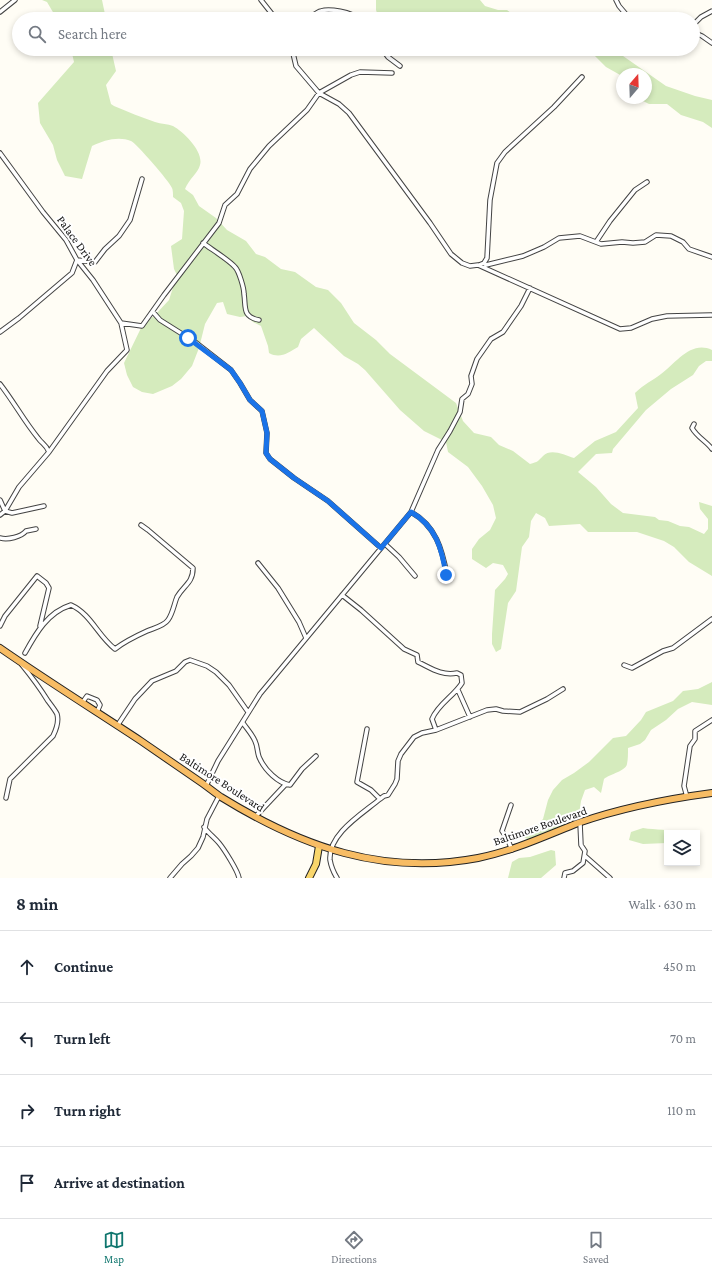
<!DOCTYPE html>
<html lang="en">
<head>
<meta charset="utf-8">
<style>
  :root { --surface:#fff; --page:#f6f6f7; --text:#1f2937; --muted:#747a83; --line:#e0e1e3; --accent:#0f766e }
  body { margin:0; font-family:"Crimson Pro",serif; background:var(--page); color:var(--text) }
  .controls { position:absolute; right:12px; bottom:12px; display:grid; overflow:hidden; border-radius:0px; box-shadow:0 2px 6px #0003 }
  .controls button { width:36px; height:36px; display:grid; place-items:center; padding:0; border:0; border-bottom:1px solid var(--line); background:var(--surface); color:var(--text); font:20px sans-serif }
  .compass { position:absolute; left:616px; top:68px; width:36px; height:36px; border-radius:50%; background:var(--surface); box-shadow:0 2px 6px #0003; rotate:19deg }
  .stop { position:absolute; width:12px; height:12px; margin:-9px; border:3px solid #1a73e8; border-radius:50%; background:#fff }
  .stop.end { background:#1a73e8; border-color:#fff; box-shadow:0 1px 4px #0008 }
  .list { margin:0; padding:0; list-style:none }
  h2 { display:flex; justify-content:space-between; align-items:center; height:52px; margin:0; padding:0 16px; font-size:17px }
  h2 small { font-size:13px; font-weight:400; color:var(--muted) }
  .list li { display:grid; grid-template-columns:26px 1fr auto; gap:12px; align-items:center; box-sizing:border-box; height:72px; padding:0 16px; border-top:1px solid var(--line) }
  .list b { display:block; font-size:15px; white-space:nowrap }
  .list em { font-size:13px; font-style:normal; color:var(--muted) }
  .icon { flex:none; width:22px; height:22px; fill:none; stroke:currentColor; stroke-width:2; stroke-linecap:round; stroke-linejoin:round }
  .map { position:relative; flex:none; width:712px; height:878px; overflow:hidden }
  .search { position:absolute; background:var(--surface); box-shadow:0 2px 6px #0003; left:12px; right:12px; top:12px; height:44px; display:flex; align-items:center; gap:10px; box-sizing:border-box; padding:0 14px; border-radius:22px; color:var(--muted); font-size:15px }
  .sheet { height:340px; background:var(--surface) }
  nav { display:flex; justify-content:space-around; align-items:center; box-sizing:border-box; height:56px; border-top:1px solid var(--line); background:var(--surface); font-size:11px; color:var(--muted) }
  nav a { display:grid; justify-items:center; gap:2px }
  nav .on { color:var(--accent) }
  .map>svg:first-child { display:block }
  .green { fill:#d5ebbd }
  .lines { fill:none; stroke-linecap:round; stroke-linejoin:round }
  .minor-casing { stroke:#444; stroke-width:5.5 }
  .primary-casing { stroke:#222; stroke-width:8 }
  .trunk-casing { stroke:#222; stroke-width:8 }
  .minor { stroke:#fff; stroke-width:3.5 }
  .primary { stroke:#f9d66b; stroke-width:6 }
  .trunk { stroke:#f7bc64; stroke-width:6 }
  .route { stroke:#1a73e8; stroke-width:5 }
  .labels { text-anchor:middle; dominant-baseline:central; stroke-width:4; stroke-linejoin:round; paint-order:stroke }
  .street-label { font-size:12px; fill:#111; stroke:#fff }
</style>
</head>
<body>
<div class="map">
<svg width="712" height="878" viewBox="0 0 712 878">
  <rect width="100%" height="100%" fill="#fffdf5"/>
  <path class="green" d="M 42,0 L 102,0 L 106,19 L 57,19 L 47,2 Z
    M 376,0 L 480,0 L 485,6 L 498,10 L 507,10 L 516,17 L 525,19 L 379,19 L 376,10 Z
    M 71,49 L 111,49 L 116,71 L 106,85 L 111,104 L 114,106 C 128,112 141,117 155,122 C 161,124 168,124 173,126 C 184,132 204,152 200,165 C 198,173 189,179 185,189 L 193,195 L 199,206 L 216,218 L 227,230 L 246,241 L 256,254 L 265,257 L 281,269 L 295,272 L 316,287 L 328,290 L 341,303 L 354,323 L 376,340 L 390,354 L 456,403 L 463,421 L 474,433 L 491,437 L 499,445 L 513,451 L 530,464 C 538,462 538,461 543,456 C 551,448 564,455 574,458 L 595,441 L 616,432 L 638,408 L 635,393 C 644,384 652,381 661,374 C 676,363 691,340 712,350 L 712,361 L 706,361 L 699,366 L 693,375 L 671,389 L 646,410 L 613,449 L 612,453 L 596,454 L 578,472 L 596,487 L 611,504 L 623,513 L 655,517 L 659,520 L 668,521 L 680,526 L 689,527 L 704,534 L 708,529 L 708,519 L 700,509 L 699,502 L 712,506 L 712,576 L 689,562 L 674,547 L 664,541 L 637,532 L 588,532 L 580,524 L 549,526 L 545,518 L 536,513 L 531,521 L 529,537 L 522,547 L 516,591 L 508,603 L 501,649 L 496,652 L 492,644 L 492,634 L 495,590 L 505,579 L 508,574 L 503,565 L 493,563 L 486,568 L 472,559 L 472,549 L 479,539 L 490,530 L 496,518 L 493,505 L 482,486 L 468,467 L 448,452 L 446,442 L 424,431 L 400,410 L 365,370 L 358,364 L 344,356 L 314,328 L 301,339 L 298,347 C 288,353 280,359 269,353 L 268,346 L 261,326 L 253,322 L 247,316 L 240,317 L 227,314 L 223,302 L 217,303 L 205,324 L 199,348 L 192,366 L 181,379 L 172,386 L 153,394 L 142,392 L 133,387 L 127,375 L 124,363 L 141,328 L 148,320 L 155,315 L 169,300 L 177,275 L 174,269 L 171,246 L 182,239 L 184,211 L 181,203 L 173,197 C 173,194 173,190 172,188 C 170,182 136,143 131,141 C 119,136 104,140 92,146 L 82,179 L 65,176 L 57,160 L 53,145 L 40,123 L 38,103 L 74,62 Z
    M 583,49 L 613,49 L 666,86 L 695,96 L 712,100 L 712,128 L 703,122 L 681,115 L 667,104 L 649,104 L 637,98 L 646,98 L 646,74 L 622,74 L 622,76 L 606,67 L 592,53 Z
    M 712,682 L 712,705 L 692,702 L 678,709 L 666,720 L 651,730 L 645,740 L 640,744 L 628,748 C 628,754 628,759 627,764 C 626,771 610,774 604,779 L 601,793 L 594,787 L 585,790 L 581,801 L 579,814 L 566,820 L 562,832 L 535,842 L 523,837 L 525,831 L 536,826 L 543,819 L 548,800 L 553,790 L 562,780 L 574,773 L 589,762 L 613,738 L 626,736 L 641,720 L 646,712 L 673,701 L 683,691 L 698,689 Z
    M 643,828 C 656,830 669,829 682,833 L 667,833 L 667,843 L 643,844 L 629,840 L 631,832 Z
    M 551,850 L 555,851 L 556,865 L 541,878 L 508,878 L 512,862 L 519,858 L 530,857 Z"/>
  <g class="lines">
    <g class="minor-casing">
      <path id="minor" d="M 261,0 L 276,19
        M 616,0 L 619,6 L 630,19
        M 0,12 L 15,0
        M 314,19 L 315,14 C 317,13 319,11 321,11 C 329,8 352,12 358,19
        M 693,25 L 701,17 L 712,11
        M 693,32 L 702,36 L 712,43
        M 292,49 L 296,66 L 319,93 L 339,104 L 349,113 L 430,223 L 451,254 L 462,263 L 470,266 L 478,265 L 620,329 L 631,328 L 652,319 L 667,316 L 711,315
        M 382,49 L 388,57 L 400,66
        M 0,153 L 43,212 L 66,240 L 77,260 L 93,280 L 121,323
        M 596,242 L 610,221 L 635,190 L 647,182
        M 203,243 C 211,249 229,260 235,267 C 239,271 244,288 244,294 C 246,307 242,317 259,320
        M 484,263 L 487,258 L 490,200 L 497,163 L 505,152 L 554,107 L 582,77
        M 479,265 L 484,263 L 486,265 L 523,256 L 544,247 L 559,238 L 580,236 L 601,244 L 622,242 L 633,243 L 645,242 L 656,235 L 671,236 L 683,242 L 689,249 L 712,257
        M 153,312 L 160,320 L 195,342 L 231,370 L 240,383 L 250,400 L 262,411 L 267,433 L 266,453 L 270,459 L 294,478 L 328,501 L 381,548
        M 0,332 L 19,318 L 72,273 L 77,260 L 95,262 L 105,249 L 119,236 L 130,220 L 142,179
        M 0,384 C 14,402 24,421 38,438 C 42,444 46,444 49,452
        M 694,424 L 692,428 C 697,437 706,441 712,449
        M 0,500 L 5,511 L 12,513 L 44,506
        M 411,512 C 436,526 442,549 447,575
        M 0,515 L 5,511 L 19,487 L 49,452 L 107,371 L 127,350 L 121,323 L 142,326 L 164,295 L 219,223 L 225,205 L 237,194 L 250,169 L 269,146 L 307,110 L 319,93 L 351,75 L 360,72 L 392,73
        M 0,538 C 8,540 21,537 26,531 L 36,529
        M 385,544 L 399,557 L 415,576
        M 258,563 L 278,588 L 299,622 L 306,638
        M 342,595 L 361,610 L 404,649 L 417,655 L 418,662 C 431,668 441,676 457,673 L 461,675 L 462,683 C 454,696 438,704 432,719 L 436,730
        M 0,626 L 5,616 L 37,576 L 46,583 L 49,588 L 40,626
        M 25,653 C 36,633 48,612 71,605 C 91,614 98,636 115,649 C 124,642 136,636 147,631 C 154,628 164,626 168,620 C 173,613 174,604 177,597 C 184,585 193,583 193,568 L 148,530 L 141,525
        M 624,665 L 632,668 L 663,651 L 673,648 L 712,619
        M 458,690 L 470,717
        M 82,703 L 87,696 L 97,700 L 100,705 L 97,712
        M 243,723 C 247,729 252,734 255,741 C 258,747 257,754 260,759 C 265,770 278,783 290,785 L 302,769 L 316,756
        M 117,726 L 135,699 L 152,681 L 176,671 L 185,662 L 190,660 L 207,666 L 216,672 L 229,685 L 248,712
        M 206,786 L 218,761 L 260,694 L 411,512 L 438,450 L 450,431 L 460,412 L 462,399 L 468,394 L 472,384 L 471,376 L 477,359 L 491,339 L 503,332 L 521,306 L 530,288
        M 687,797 L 684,786 L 690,746 L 695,739 L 695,731 L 712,720
        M 6,798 L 10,779 L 53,736 C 56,730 59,721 57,714 C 55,710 51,705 48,701 C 40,688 31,676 22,665
        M 380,799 L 384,796 L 388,795 L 395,784 L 397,779 L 398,761 L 401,754 L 414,737 L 422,733 L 436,730 L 487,710 L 496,709 L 503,711 L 520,712 L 547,699 L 563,689
        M 511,805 L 502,831 L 507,838 L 512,850
        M 255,817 L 286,784
        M 204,827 C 208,833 214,837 219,843 C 224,849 238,871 239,878
        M 585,856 L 610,878
        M 170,878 L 182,864 L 191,856 L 198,848 L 203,837 L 207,819 L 219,796
        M 337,878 C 334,873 331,866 330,860 C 328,834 362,814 380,799 L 371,790 L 357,782 L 367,729
        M 564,878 L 565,873 L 573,871 L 583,863 L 585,851 L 581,845 L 580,823"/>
    </g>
    <g class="primary-casing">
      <path id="primary" d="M 309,878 L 316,864 L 319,846"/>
    </g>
    <g class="trunk-casing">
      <path id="trunk" d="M 0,648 C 46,680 94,710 141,741 C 161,755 182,769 202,783 C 209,788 215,793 221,797 C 302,847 383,876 478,858 C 513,851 545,836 578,823 C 621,808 667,799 712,793"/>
    </g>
    <use href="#minor" class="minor"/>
    <use href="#primary" class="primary"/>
    <use href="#trunk" class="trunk"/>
  </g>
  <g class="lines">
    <path class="route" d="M 188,338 L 231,370 L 240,383 L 250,400 L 262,411 L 267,433 L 266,453 L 270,459 L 294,478 L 328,501 L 381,548 L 411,512 C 436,526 442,549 446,575"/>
  </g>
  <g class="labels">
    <g class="street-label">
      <text transform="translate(77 241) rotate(54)">Palace Drive</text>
      <text transform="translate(222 782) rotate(33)">Baltimore Boulevard</text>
      <text transform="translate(540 826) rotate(-19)">Baltimore Boulevard</text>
    </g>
  </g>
</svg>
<div class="controls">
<button><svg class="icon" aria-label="layers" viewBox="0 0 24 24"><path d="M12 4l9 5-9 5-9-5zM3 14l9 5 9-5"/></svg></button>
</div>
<svg class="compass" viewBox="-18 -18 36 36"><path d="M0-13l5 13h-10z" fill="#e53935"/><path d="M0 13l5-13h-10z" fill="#747a83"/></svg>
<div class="stop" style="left:188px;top:338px"></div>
<div class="stop end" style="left:446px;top:575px"></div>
<div class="search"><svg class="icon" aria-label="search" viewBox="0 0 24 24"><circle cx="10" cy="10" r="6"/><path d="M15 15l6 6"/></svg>Search here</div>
</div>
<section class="sheet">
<h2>8 min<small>Walk · 630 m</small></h2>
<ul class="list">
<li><svg class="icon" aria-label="ahead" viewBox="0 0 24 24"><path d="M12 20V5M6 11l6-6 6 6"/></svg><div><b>Continue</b></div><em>450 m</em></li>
<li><svg class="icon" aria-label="left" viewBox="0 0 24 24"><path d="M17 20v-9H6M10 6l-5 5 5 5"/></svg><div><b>Turn left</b></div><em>70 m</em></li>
<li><svg class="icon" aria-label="right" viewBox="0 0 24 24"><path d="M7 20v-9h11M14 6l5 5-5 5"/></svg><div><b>Turn right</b></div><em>110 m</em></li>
<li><svg class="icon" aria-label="arrive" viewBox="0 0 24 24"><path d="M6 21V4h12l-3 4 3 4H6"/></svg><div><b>Arrive at destination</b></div></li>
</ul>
</section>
<nav>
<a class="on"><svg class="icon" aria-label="map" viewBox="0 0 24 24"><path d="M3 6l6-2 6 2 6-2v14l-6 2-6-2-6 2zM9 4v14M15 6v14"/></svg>Map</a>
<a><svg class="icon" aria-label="directions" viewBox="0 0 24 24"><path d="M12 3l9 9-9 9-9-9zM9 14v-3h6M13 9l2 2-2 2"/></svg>Directions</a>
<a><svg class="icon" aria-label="saved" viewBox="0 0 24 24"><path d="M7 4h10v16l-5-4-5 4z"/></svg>Saved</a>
</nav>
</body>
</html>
